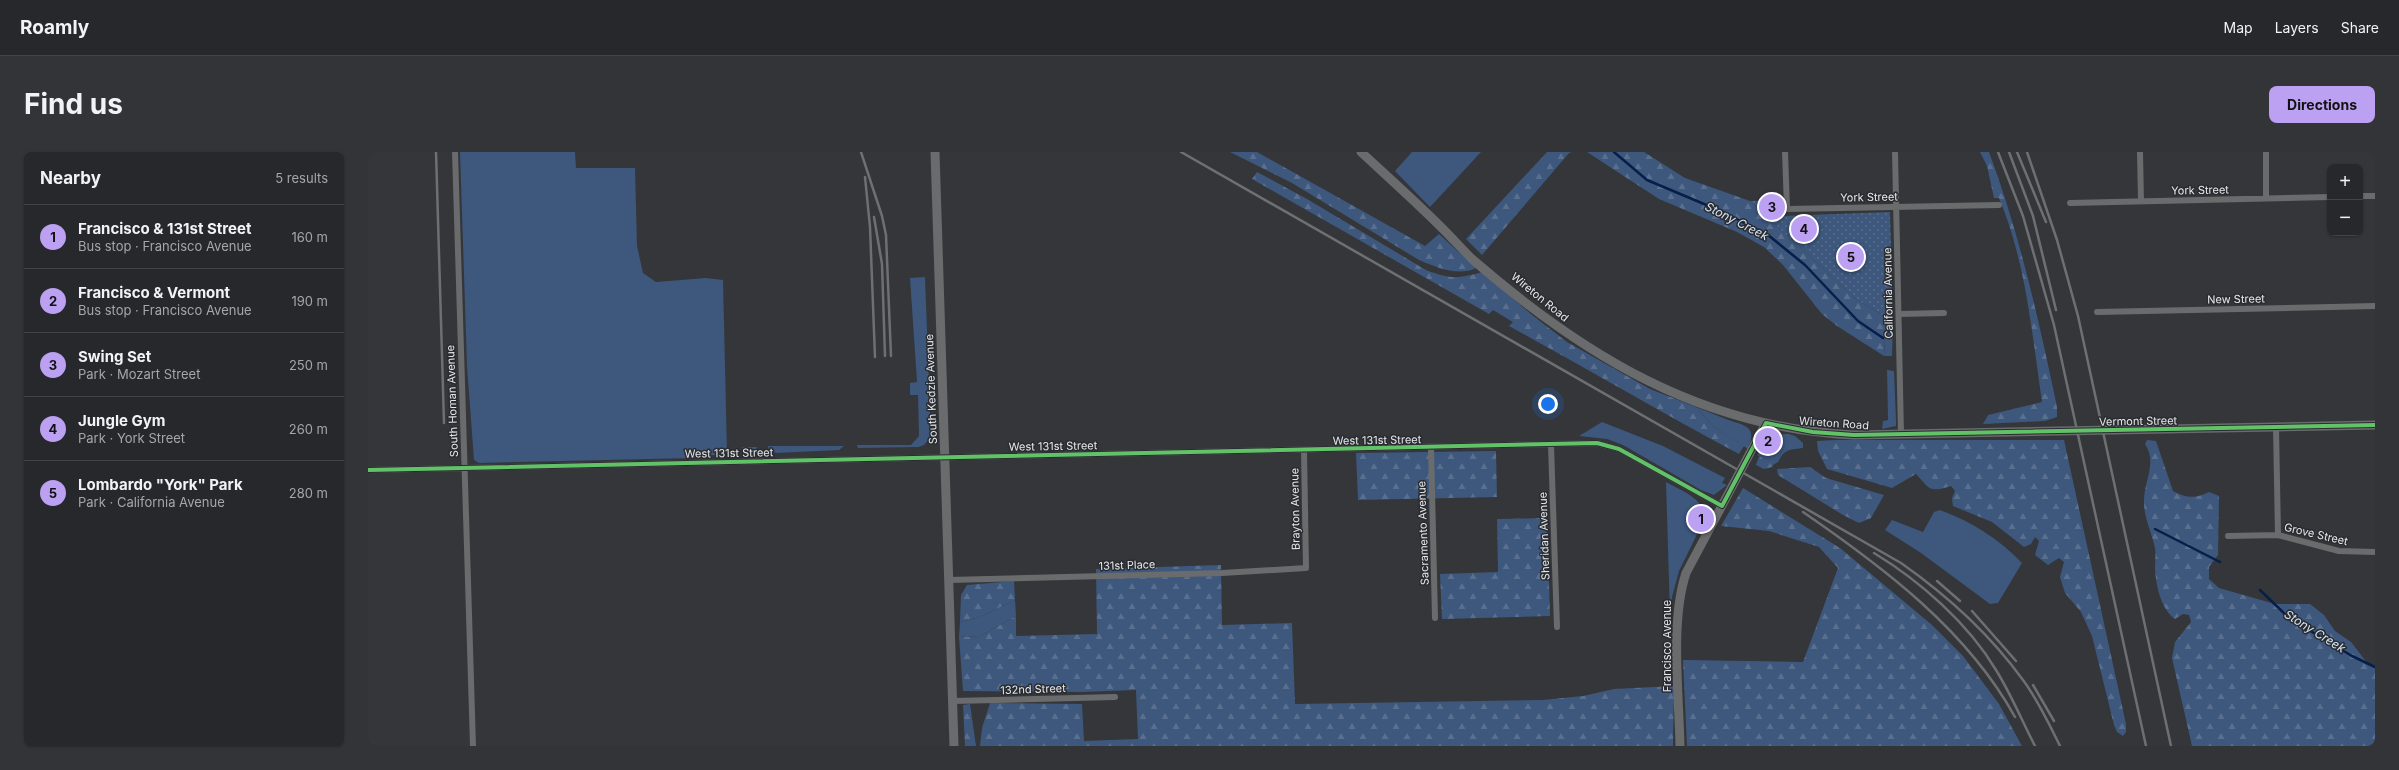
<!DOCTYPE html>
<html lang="en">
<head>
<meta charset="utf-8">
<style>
  :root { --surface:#27282b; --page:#333437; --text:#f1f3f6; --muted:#a4a6a9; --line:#434447; --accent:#bca0f2 }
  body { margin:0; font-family:Inter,sans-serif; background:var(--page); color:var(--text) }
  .controls { position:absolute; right:12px; top:12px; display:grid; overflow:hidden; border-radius:8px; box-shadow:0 1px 3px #0004 }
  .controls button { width:36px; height:36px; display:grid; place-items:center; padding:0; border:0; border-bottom:1px solid var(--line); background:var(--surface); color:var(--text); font:20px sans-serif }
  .you { position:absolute; left:1180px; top:252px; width:14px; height:14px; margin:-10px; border:3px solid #fff; border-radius:50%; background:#1a73e8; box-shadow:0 0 0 6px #1a73e833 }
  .badge { display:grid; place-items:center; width:26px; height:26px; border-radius:50%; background:var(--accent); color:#111; font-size:13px; font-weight:700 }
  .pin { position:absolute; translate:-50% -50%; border:2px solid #fff; box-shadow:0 1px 4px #0006 }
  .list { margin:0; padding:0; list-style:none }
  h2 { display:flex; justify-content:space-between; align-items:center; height:52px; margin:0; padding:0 16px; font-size:17px }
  h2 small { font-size:13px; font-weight:400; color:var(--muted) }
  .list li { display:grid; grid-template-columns:26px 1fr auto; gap:12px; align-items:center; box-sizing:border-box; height:64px; padding:0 16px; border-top:1px solid var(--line) }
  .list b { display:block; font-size:15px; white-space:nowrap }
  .list p { margin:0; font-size:13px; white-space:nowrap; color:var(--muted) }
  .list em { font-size:13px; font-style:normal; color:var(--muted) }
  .map { position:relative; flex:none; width:2007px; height:594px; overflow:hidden; border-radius:8px }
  header { display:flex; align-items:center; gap:24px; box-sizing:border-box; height:56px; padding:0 20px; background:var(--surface); border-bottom:1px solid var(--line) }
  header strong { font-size:19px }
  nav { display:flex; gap:22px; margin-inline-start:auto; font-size:14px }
  .intro { display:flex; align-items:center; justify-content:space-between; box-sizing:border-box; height:96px; padding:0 24px }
  h1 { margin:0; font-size:28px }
  .button { padding:10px 18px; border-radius:8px; background:var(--accent); color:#111; font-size:14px; font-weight:700 }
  main { display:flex; gap:24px; padding:0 24px }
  aside { flex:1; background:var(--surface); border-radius:8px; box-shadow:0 1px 3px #0004 }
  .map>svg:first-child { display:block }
  .grass { fill:#3d577d }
  .forest { fill:url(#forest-firs) }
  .park { fill:url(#park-dots) }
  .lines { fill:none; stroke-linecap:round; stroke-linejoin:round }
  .stream { stroke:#051f49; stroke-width:2.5 }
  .street { stroke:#6a6b6c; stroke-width:6 }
  .secondary { stroke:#6a6b6c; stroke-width:9 }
  .rail { stroke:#6e6f71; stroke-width:2.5 }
  .cycleway-casing { stroke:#292c30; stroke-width:6 }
  .cycleway { stroke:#61c268; stroke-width:4 }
  .labels { text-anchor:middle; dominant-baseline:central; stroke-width:3; stroke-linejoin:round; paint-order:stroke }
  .street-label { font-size:11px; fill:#e6e7ea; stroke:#292c30 }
  .water-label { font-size:12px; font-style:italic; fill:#d8e5f7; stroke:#292c30 }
</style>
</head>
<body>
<header>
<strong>Roamly</strong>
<nav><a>Map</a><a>Layers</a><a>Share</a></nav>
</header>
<div class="intro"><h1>Find us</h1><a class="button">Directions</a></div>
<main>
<aside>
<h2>Nearby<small>5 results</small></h2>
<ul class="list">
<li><span class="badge">1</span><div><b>Francisco &amp; 131st Street</b><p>Bus stop · Francisco Avenue</p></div><em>160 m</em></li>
<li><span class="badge">2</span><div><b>Francisco &amp; Vermont</b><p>Bus stop · Francisco Avenue</p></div><em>190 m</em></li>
<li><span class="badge">3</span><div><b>Swing Set</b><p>Park · Mozart Street</p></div><em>250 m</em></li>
<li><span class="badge">4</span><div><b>Jungle Gym</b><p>Park · York Street</p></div><em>260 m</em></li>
<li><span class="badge">5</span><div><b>Lombardo &quot;York&quot; Park</b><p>Park · California Avenue</p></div><em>280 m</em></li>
</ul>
</aside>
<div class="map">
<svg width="2007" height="594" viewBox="0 0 2007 594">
  <defs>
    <pattern id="forest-firs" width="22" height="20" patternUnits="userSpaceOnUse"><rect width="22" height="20" fill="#3d577d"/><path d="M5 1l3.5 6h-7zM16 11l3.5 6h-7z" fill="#596f90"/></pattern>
    <pattern id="park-dots" width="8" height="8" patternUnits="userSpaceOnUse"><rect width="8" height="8" fill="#3d577d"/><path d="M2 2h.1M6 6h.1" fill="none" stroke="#596f90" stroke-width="1.8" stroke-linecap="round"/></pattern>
  </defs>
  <rect width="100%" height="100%" fill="#343639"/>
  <path class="grass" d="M 92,0 L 207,0 L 208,16 L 267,16 L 269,94 L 275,121 L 288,130 L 338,126 L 355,128 L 359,301 L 326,306 L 111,311 L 106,308 L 99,214 Z
    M 1044,0 L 1113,0 L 1062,55 L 1027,19 Z
    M 557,125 L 563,285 L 556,293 L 551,295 L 490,296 L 489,293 L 543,293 L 551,284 L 550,243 L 542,243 L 542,231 L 549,230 L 542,126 Z
    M 1518,165 L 1525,169 L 1524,204 L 1516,204 Z
    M 1519,218 L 1526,219 L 1528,268 L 1528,274 L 1514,277 L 1515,269 L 1520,268 Z
    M 1328,255 C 1338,259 1348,263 1358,267 C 1376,274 1390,273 1380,297 L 1347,276 Z
    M 1234,270 L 1295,294 L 1357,326 L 1354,331 L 1359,333 L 1346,343 L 1333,338 L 1255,293 L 1239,287 L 1211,284 Z
    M 1421,282 L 1427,284 L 1435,291 L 1435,296 C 1420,298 1417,297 1410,310 L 1405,313 L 1414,299 L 1423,294 L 1388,313 L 1391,304 L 1389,303 C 1398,288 1403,282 1421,282 Z
    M 400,294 L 476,294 L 471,298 L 409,301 L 401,299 Z
    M 374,295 L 389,295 L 387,302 L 379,302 L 374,299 Z
    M 1298,330 C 1314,339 1333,345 1338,364 L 1311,419 L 1304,445 L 1302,463 Z
    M 1572,358 C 1604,370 1630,386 1654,411 L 1630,451 L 1622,452 L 1553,401 L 1517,378 L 1524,368 L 1555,380 L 1566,360 Z
    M 647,448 L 648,464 L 612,484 L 591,485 L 592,470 L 612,465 Z"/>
  <path class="forest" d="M 862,0 L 889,0 L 1057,94 L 1071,82 L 1108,116 C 1090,125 1068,115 1051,108 L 924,31 Z
    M 1179,0 L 1204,0 L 1201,1 L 1114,103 L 1098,87 Z
    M 1219,0 L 1276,0 L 1317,26 L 1382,49 L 1488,147 L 1518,165 L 1516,204 L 1469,174 L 1454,162 L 1415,113 L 1396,95 L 1369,80 L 1291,47 Z
    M 1612,0 L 1621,0 C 1652,83 1671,169 1689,255 L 1689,265 L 1677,269 L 1615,272 L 1620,263 L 1674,250 C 1664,182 1658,110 1631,46 L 1626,46 L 1619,14 Z
    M 889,20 L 939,47 L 1058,118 C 1081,127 1090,127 1114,120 L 1164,163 L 1199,190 L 1282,237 L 1328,255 L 1347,276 L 1376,294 L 1371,302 C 1294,261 1218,216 1141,174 L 1145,170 L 1125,158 L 1121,162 L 884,27 Z
    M 1468,288 L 1696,288 L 1758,572 L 1758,580 L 1755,584 L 1749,580 L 1746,573 L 1724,484 L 1713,460 L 1697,441 L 1692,425 L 1696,410 L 1691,406 L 1680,413 L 1667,403 L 1671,389 L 1667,385 L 1663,392 L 1656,395 L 1624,370 L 1585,354 L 1584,346 L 1587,339 L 1583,334 C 1561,341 1562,337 1548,322 L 1524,336 L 1459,317 L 1450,299 L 1449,289 Z
    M 1779,288 L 1788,289 L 1805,339 C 1817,346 1828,347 1841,340 L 1851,344 L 1850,403 L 1841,415 L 1841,427 L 1851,436 L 1907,452 L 1942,452 L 1956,463 L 1967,479 L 1983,490 L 2000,512 L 2007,515 L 2007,594 L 1824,594 L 1804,506 L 1807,490 L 1823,470 L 1821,463 L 1815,462 L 1807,467 C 1793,457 1788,434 1787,417 C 1787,410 1788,404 1787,396 C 1784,381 1776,366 1776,351 C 1775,330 1790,311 1777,292 Z
    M 1404,290 L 1422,290 L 1423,294 L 1414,299 L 1404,315 L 1396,317 L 1388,313 L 1400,292 Z
    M 1128,299 L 1129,345 L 990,348 L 988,301 Z
    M 1442,315 L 1458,326 L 1516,343 L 1503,366 L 1491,371 L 1475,363 L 1410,323 L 1409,317 Z
    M 1375,336 L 1472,396 L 1564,473 L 1595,504 L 1631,552 L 1654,594 L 1319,594 L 1315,508 L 1435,510 L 1470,416 L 1451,395 L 1401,379 L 1353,374 Z
    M 1179,366 L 1182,464 L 1074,467 L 1072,422 L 1130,420 L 1129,367 Z
    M 853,413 L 854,473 L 924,471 L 927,552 L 1174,548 L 1215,544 L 1246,537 L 1306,534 L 1305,594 L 612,594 L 614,576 L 622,551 L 714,552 L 716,589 L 770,587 L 768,538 L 714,540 L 595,539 L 591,485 L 612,484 L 648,464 L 648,484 L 729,482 L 728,417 Z
    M 646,429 L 647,448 L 612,465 L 592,470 L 593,443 L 599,433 Z
    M 602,552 L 608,594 L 597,594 L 595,553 Z"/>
  <path class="park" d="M 1413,48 L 1414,64 L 1522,60 L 1525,169 L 1488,147 L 1382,49 Z"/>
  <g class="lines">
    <path class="stream" d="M 1246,0 L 1279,28 L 1355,60 L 1400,83 L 1437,113 L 1490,169 L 1515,186
      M 1787,377 L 1852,410
      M 1892,438 L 1921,466 L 1984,504 L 2007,515"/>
    <path class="street" d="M 87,0 L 105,594
      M 1417,0 L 1419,57 L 1631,53
      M 1527,0 L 1533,282
      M 1772,0 L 1773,49
      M 1898,0 L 1898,46
      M 1992,44 L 2007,44
      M 1702,51 L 1962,45
      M 1729,160 L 2007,154
      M 1531,162 L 1576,161
      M 1908,275 L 1910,383
      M 1183,293 L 1189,475
      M 1063,296 L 1067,466
      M 0,318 L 1229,291 L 1251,297 L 1354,354
      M 1860,384 L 1910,383 L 1971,399 L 2007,400
      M 581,428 L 854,421 L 938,416 L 936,298
      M 584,549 L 747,545"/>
    <path class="secondary" d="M 567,0 L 586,594
      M 993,0 C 1020,25 1048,50 1074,76 C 1084,86 1094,97 1104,107 C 1216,204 1334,276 1486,283 L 2007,273
      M 1312,594 C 1311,542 1302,469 1318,421 L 1398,271"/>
    <path class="rail" d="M 68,0 L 76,271
      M 493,0 L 514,64 L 518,83 L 523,204
      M 813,0 L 1533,411 C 1580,444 1621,481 1655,528 C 1670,548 1681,572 1692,594
      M 1630,0 L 1655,64 L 1686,173 L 1778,594
      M 1641,0 L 1665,64 L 1688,158
      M 1649,0 L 1678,70
      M 1659,0 L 1689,88 L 1710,164 L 1803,594
      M 497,25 L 502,75 L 507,205
      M 506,65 L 514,112 L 517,204
      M 1435,360 C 1515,415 1599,478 1647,565
      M 1506,401 C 1552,429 1600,471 1628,518 C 1643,542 1654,569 1667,594
      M 1569,429 L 1592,449
      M 1604,459 L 1648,509
      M 1665,533 L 1686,569"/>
    <g class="cycleway-casing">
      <path id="cycleway" d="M 0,318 L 1229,291 L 1251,297 L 1354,354 L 1398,271 L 1445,280 L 1486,283 L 2007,273"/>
    </g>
    <use href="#cycleway" class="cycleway"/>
  </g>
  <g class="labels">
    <g class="street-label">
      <text transform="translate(1832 38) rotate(-1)">York Street</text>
      <text transform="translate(1501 45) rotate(-1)">York Street</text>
      <text transform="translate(1520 141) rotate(-91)">California Avenue</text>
      <text transform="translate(1172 145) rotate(39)">Wireton Road</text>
      <text transform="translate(1868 147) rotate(-1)">New Street</text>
      <text transform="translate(563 237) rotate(-92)">South Kedzie Avenue</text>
      <text transform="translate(84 249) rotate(-92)">South Homan Avenue</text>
      <text transform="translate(1770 269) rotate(-1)">Vermont Street</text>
      <text transform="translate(1466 271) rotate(4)">Wireton Road</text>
      <text transform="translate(1009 288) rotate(-1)">West 131st Street</text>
      <text transform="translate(685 294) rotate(-1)">West 131st Street</text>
      <text transform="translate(361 301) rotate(-1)">West 131st Street</text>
      <text transform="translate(927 357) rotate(-91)">Brayton Avenue</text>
      <text transform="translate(1055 381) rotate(-92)">Sacramento Avenue</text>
      <text transform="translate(1948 382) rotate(13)">Grove Street</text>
      <text transform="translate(1176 384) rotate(-92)">Sheridan Avenue</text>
      <text transform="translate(759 413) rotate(-2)">131st Place</text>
      <text transform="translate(1299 494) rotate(-90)">Francisco Avenue</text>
      <text transform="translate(665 537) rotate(-2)">132nd Street</text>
    </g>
    <g class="water-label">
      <text transform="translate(1369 69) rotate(27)">Stony Creek</text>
      <text transform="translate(1947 479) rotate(32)">Stony Creek</text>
    </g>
  </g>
</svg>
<div class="controls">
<button>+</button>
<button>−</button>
</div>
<div class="you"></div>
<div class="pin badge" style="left:1333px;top:367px">1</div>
<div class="pin badge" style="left:1400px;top:289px">2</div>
<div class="pin badge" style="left:1404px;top:55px">3</div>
<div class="pin badge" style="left:1436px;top:77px">4</div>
<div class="pin badge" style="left:1483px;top:105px">5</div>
</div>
</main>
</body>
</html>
